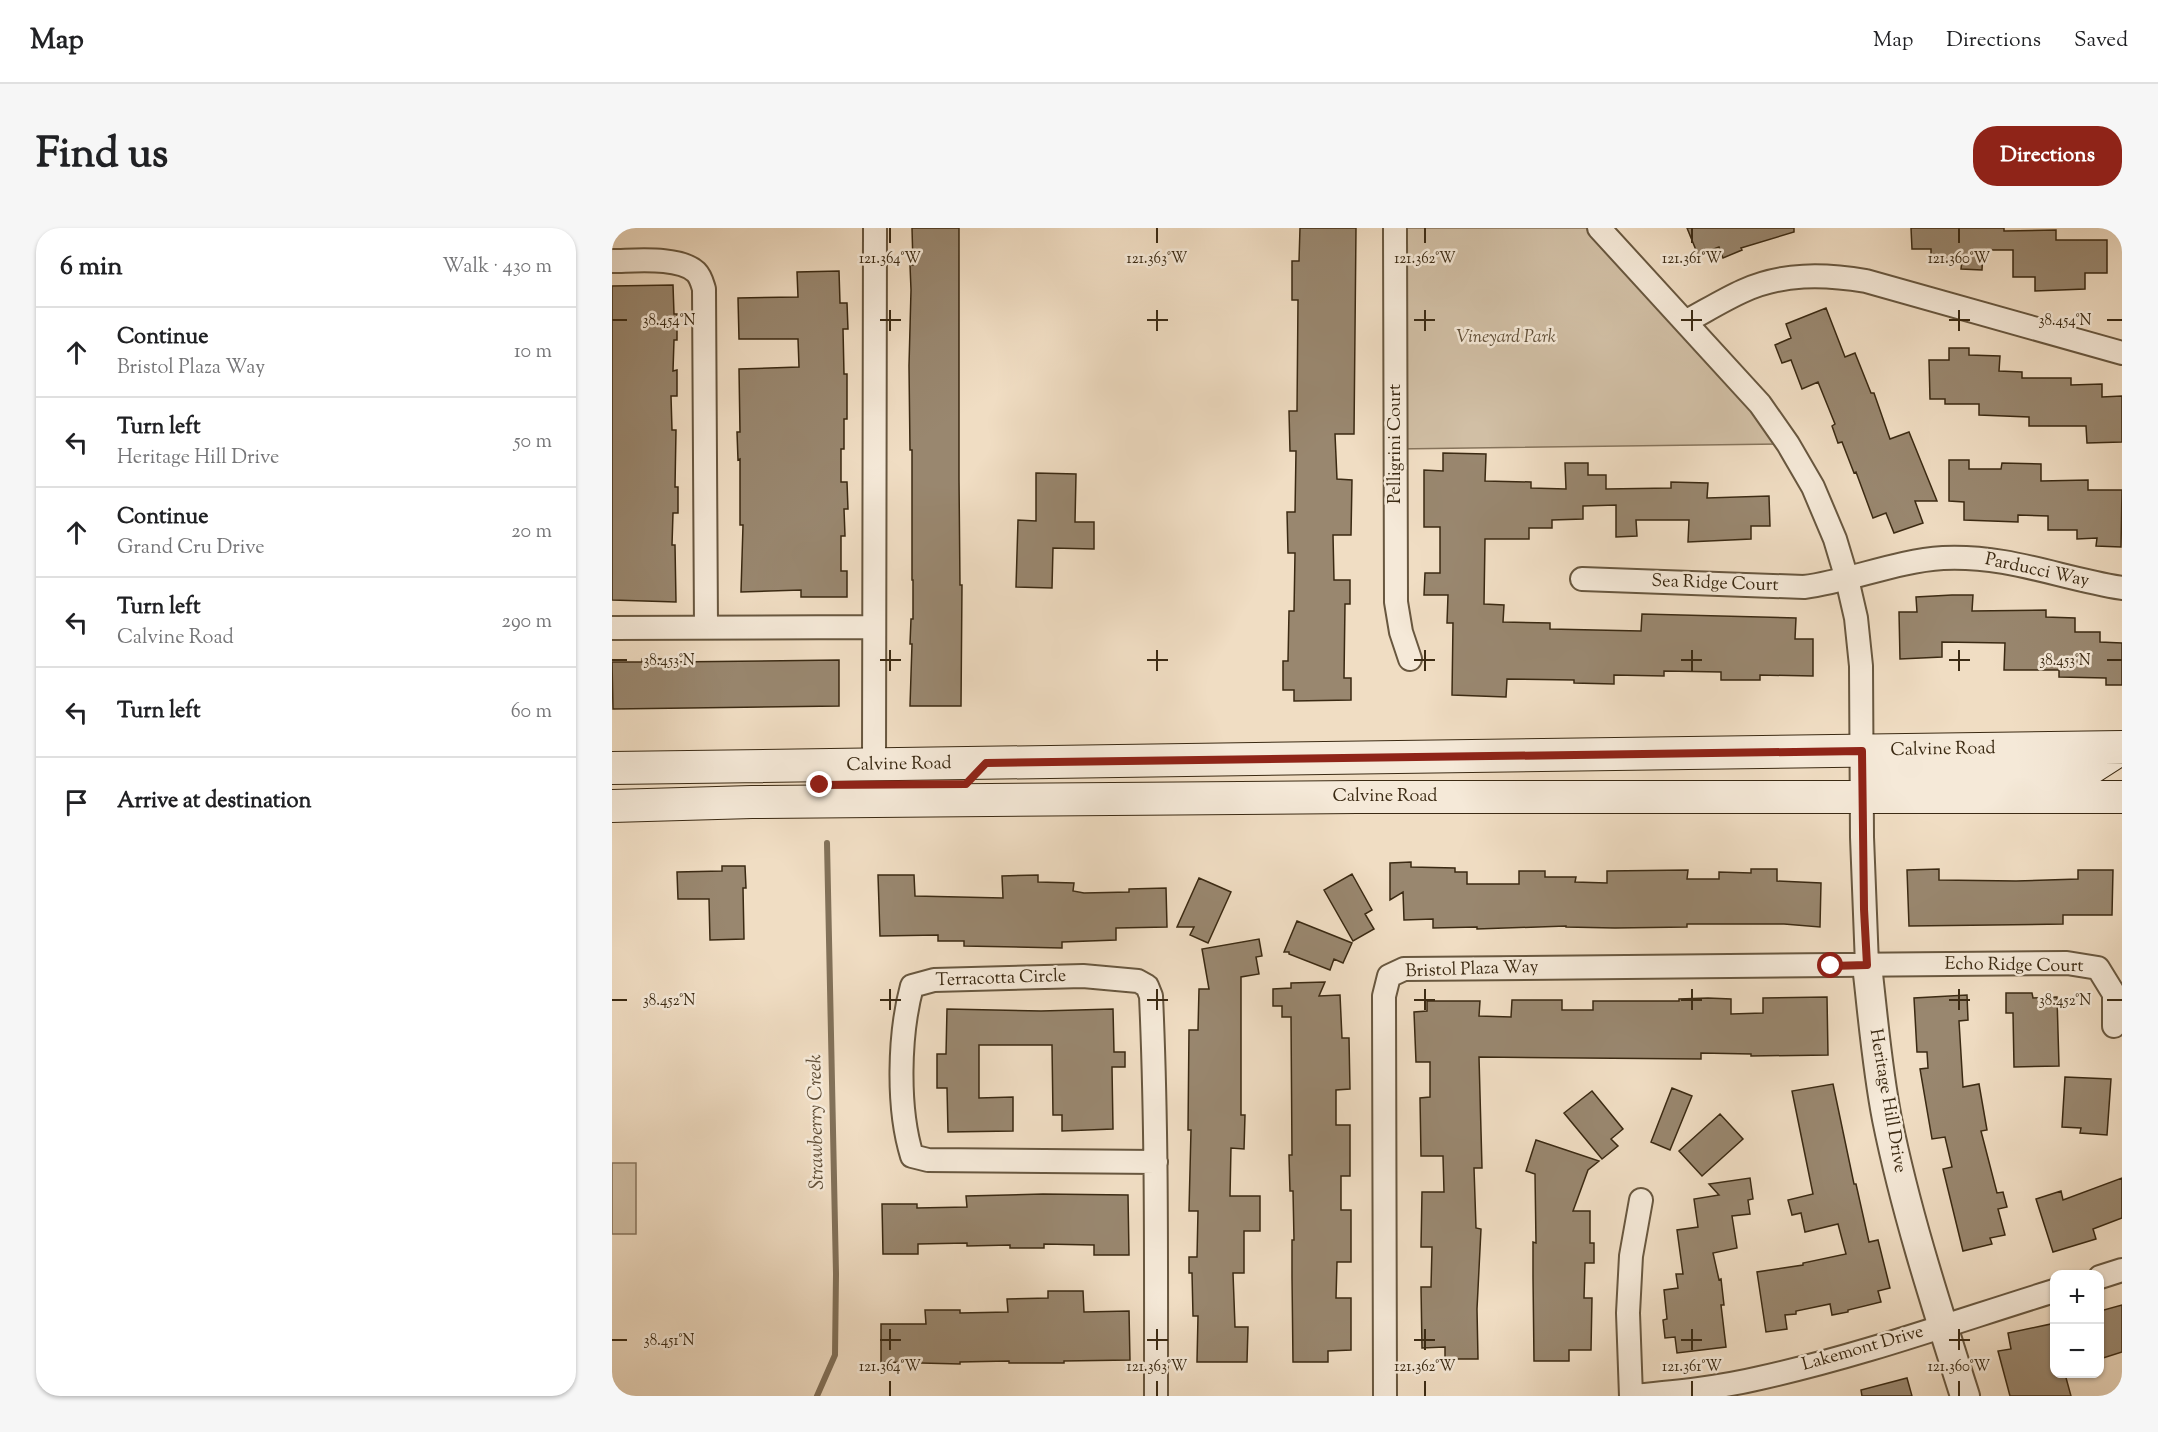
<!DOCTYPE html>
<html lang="en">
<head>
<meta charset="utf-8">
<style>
  :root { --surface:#fff; --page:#f6f6f6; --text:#202124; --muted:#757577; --line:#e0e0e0; --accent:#8f2418 }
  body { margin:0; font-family:"Sorts Mill Goudy",serif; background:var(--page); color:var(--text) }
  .controls { position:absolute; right:18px; bottom:18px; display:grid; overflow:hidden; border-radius:12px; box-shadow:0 2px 4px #0004 }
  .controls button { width:54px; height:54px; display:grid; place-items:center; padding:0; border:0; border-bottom:2px solid var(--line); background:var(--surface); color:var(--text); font:30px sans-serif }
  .stop { position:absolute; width:18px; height:18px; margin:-14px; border:4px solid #8f2418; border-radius:50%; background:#fff }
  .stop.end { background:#8f2418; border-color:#fff; box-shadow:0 2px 6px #0008 }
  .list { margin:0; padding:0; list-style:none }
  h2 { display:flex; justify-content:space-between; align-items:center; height:78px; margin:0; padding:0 24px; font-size:26px }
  h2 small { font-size:20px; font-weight:400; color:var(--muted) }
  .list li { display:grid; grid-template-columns:39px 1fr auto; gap:18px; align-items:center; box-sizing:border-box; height:90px; padding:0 24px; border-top:2px solid var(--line) }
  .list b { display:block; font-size:22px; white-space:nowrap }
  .list p { margin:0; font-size:20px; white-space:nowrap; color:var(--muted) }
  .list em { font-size:20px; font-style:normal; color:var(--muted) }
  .icon { flex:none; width:33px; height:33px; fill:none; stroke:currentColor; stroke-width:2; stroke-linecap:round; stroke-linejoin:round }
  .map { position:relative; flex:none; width:1510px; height:1168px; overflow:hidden; border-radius:24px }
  header { display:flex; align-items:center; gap:36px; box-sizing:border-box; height:84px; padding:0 30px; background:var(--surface); border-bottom:2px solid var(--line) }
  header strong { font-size:28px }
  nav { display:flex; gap:33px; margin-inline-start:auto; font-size:21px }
  .intro { display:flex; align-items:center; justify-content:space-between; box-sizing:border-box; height:144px; padding:0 36px }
  h1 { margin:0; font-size:42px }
  .button { padding:15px 27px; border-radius:24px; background:var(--accent); color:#fff; font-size:21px; font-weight:700 }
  main { display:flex; gap:36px; padding:0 36px }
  aside { flex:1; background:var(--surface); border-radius:24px; box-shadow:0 2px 4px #0004 }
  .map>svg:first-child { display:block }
  .green { fill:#d1bfa5; stroke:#86745c; stroke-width:1.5 }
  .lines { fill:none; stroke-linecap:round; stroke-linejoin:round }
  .stream { stroke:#827159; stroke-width:6 }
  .building { fill:#99876f; stroke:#3b2a13; stroke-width:1.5 }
  .minor-casing { stroke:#68573f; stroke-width:26 }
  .tertiary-casing { stroke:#68573f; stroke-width:32 }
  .secondary-casing { stroke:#3b2a13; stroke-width:34 }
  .minor { stroke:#f5e9d8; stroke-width:22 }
  .tertiary { stroke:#f5e9d8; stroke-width:28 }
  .secondary { stroke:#f5e9d8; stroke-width:32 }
  .route { stroke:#8f2418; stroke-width:8 }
  .ticks { fill:none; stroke:#3b2a13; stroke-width:2 }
  .labels { text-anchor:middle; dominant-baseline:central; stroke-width:5; stroke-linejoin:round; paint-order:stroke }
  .park-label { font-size:18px; font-style:italic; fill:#604f38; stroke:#f5e9d8 }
  .street-label { font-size:18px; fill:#3b2a13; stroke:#f5e9d8 }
  .water-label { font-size:20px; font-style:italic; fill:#5f4d36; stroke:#f5e9d8 }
  .ticks-label { font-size:15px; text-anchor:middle; fill:#3b2a13; stroke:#f5e9d8; stroke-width:5; stroke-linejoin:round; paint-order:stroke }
</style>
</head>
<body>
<header>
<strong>Map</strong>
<nav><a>Map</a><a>Directions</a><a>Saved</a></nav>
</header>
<div class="intro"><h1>Find us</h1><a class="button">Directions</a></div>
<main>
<aside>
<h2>6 min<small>Walk · 430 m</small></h2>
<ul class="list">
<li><svg class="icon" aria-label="ahead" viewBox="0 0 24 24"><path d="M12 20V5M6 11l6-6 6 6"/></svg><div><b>Continue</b><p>Bristol Plaza Way</p></div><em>10 m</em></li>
<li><svg class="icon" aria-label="left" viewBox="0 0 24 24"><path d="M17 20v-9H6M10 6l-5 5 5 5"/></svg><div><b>Turn left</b><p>Heritage Hill Drive</p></div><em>50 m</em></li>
<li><svg class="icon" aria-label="ahead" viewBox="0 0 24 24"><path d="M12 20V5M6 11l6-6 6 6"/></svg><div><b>Continue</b><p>Grand Cru Drive</p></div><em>20 m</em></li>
<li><svg class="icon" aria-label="left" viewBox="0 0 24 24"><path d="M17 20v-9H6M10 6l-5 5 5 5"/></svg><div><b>Turn left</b><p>Calvine Road</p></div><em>290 m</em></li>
<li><svg class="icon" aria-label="left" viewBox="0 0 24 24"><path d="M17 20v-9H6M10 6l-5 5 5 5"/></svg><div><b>Turn left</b></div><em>60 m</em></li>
<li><svg class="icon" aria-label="arrive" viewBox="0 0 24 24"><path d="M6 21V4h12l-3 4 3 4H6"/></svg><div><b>Arrive at destination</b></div></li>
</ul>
</aside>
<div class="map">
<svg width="1510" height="1168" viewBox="0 0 1510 1168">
  <rect width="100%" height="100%" fill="#f0ddc3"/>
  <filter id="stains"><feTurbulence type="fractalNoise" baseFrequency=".00333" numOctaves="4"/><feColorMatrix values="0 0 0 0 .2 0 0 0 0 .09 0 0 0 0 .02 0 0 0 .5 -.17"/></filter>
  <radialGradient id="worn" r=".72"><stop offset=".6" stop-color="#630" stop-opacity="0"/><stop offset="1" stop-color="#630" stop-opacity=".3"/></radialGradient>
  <path class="green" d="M 783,0 L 987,0 L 1176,216 L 784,221 Z
    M 0,935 L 24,935 L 24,1006 L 0,1006 Z"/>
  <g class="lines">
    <path class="stream" d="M 205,1168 L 223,1127 L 224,1046 L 215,615"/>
  </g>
  <path class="building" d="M 300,0 L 347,0 L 347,251 L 348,357 L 350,357 L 349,478 L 298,478 L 300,416 L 298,416 L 299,391 L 301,391 L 301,352 L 300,352 L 300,222 L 298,222 L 297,138 L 299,62 L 298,37 L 301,37 Z
    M 688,0 L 744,0 L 742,206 L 723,206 L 725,251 L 740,252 L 739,307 L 721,307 L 722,352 L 738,352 L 738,376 L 733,376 L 732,450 L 739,450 L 739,472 L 682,473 L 682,462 L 671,462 L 671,433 L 676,433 L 677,383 L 682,383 L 683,325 L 676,325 L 675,284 L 683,284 L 684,223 L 678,223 L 677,183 L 685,183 L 686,72 L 680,72 L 680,33 L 687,33 Z
    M 1075,0 L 1182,0 L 1182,4 L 1129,20 L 1130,22 L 1111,30 L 1107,19 L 1086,27 Z
    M 1299,0 L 1392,0 L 1392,3 L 1444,2 L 1444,12 L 1495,12 L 1495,45 L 1473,45 L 1473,61 L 1423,63 L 1423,49 L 1401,49 L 1401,22 L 1371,22 L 1370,42 L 1349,41 L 1350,32 L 1319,33 L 1319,21 L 1300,21 Z
    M 227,43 L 228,75 L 235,75 L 236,101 L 231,101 L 232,146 L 235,146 L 235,191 L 232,191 L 232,221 L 229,221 L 229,254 L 235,254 L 236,281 L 232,281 L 233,308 L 229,308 L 229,343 L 235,343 L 235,369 L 189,369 L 189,362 L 129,364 L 131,297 L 128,297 L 128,231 L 126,232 L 125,204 L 128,204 L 127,141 L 187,139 L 186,111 L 127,111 L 126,70 L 186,69 L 185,44 Z
    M 61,57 L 62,86 L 65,86 L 65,112 L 62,112 L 61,143 L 65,142 L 65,168 L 59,168 L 60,202 L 64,202 L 63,259 L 66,259 L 66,285 L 61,285 L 60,317 L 63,317 L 64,374 L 0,372 L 0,58 Z
    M 1214,80 L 1233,129 L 1243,125 L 1259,165 L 1262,165 L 1278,211 L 1297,204 L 1325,273 L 1303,273 L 1311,295 L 1282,305 L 1274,285 L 1261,290 L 1244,244 L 1242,245 L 1230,214 L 1226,215 L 1220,198 L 1223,196 L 1206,154 L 1190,161 L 1179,132 L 1170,135 L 1163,117 L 1179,110 L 1174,96 Z
    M 1337,120 L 1357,120 L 1357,127 L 1388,128 L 1387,143 L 1410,144 L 1410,150 L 1459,150 L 1459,157 L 1490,156 L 1490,169 L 1510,168 L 1510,214 L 1475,215 L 1474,198 L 1417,198 L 1417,189 L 1367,187 L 1367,176 L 1333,176 L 1333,171 L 1318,171 L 1317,132 L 1337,132 Z
    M 831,225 L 874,226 L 873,253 L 919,254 L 919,260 L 954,261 L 953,235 L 976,235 L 976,247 L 994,247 L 994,261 L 1059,260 L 1059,254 L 1096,255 L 1095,270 L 1157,268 L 1158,298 L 1139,298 L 1139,311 L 1076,314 L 1077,292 L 1024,292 L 1025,308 L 1004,309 L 1004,277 L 971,278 L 971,291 L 940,292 L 940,300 L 917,300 L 917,311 L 873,311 L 872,376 L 892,377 L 891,394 L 938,395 L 938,401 L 1029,403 L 1030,386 L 1184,390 L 1183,411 L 1201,411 L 1201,448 L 1148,447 L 1148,452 L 1109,452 L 1109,444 L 1052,443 L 1052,448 L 1002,447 L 1002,456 L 962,455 L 962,452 L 895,451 L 894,469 L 840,467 L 841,395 L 835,395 L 836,367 L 812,367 L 813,345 L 828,345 L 828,299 L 812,299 L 812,242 L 831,243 Z
    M 1337,232 L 1357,232 L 1357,241 L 1389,241 L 1390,235 L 1429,236 L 1429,253 L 1476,252 L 1476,262 L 1510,262 L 1509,319 L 1484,318 L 1485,310 L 1465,311 L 1465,302 L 1436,302 L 1436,288 L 1406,287 L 1406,294 L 1352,292 L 1352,274 L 1337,273 Z
    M 424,245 L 464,246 L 463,294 L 482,294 L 482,321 L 441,320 L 440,360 L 404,359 L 406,292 L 424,293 Z
    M 1340,367 L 1361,367 L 1360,383 L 1434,382 L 1434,389 L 1463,390 L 1463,404 L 1488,404 L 1488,414 L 1510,415 L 1510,457 L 1494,457 L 1494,450 L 1447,449 L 1447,442 L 1392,442 L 1393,415 L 1330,414 L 1330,429 L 1288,431 L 1287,384 L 1305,384 L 1304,369 Z
    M 30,431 L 56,431 L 56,434 L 227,432 L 227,478 L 1,481 L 0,434 L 30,434 Z
    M 799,634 L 799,639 L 843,640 L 843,644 L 855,644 L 855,656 L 907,656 L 907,643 L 933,643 L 933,649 L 964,649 L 963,654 L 995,655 L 995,643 L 1076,642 L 1075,651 L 1107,651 L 1107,644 L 1139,645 L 1139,641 L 1165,641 L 1165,653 L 1209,655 L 1208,699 L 1172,696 L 1075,696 L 1075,699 L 1003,700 L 954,699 L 954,698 L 865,701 L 865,699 L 821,700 L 821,691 L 792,692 L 791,664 L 778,672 L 778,635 Z
    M 110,638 L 133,638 L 134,660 L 131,660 L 132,711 L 98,712 L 97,671 L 66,671 L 65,644 L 110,643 Z
    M 1327,641 L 1327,652 L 1404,653 L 1466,651 L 1466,642 L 1501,642 L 1500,687 L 1451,687 L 1451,696 L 1297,698 L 1295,642 Z
    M 740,646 L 760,682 L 753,686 L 762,701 L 741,713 L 712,662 Z
    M 266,647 L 302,647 L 303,668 L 391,670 L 390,648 L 426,647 L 426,654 L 462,655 L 461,663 L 472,665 L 517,664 L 517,661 L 554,660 L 555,699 L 504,700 L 504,712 L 450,714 L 450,720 L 352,718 L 352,713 L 326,713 L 326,707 L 268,708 Z
    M 587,650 L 619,664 L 596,715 L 578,707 L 582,699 L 565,699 Z
    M 685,693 L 740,715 L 731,735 L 722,731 L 718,742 L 677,726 L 677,724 L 672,724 Z
    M 647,711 L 650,728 L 644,729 L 647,746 L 629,749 L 629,887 L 633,887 L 632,921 L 619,920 L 618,968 L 648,968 L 648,1003 L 632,1003 L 632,1045 L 621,1045 L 623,1099 L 636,1099 L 635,1134 L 585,1134 L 586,1088 L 581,1088 L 580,1045 L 577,1045 L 577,1029 L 585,1029 L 586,983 L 577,983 L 579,902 L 576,902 L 577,802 L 586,802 L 587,761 L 597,761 L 590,721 Z
    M 713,754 L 707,768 L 728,767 L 730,810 L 737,810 L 738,861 L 724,862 L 724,897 L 738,897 L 738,948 L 729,948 L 729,982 L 739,982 L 739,1034 L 725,1034 L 724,1070 L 739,1070 L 739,1122 L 716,1123 L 716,1134 L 681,1134 L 680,1049 L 680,1012 L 682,1012 L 681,963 L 678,963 L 677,927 L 680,927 L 679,789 L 670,789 L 670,778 L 661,778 L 661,761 L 679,760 L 679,755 Z
    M 1394,765 L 1420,765 L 1421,770 L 1445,769 L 1447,838 L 1402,839 L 1401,785 L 1394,785 Z
    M 1355,767 L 1356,792 L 1347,793 L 1351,859 L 1367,856 L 1375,902 L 1369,903 L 1385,965 L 1391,964 L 1395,979 L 1386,981 L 1393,1007 L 1378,1010 L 1380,1016 L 1351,1023 L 1331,941 L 1340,939 L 1333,909 L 1320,911 L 1308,841 L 1316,840 L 1315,824 L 1305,824 L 1302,770 Z
    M 1215,769 L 1216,827 L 1139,828 L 1139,826 L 1089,825 L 1089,831 L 867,829 L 870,940 L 862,940 L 864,1000 L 869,1001 L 865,1081 L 866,1131 L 833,1131 L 833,1119 L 810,1120 L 809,1059 L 819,1059 L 820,1019 L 809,1019 L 810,964 L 832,964 L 831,928 L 809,928 L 808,870 L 818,869 L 818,834 L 804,834 L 802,784 L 815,783 L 815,773 L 868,773 L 867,788 L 899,789 L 900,772 L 950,772 L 950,782 L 981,782 L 981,773 L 1067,773 L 1067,771 L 1096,770 L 1119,771 L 1119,786 L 1151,785 L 1151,770 Z
    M 335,781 L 429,783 L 501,781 L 502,824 L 513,824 L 513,839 L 500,839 L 501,901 L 450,903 L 450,887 L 441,887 L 440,817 L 367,817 L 367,870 L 401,869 L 401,903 L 336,904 L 335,860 L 325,860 L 325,826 L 334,826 Z
    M 1453,849 L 1499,851 L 1495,907 L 1468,905 L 1469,900 L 1450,899 Z
    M 1221,856 L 1242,956 L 1244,956 L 1257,1014 L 1266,1012 L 1278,1060 L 1266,1063 L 1269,1074 L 1236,1082 L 1236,1084 L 1220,1087 L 1218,1076 L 1184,1083 L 1184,1086 L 1173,1087 L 1175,1101 L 1154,1104 L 1145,1044 L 1191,1037 L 1191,1035 L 1234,1026 L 1226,996 L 1193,1004 L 1189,985 L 1180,987 L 1176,972 L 1201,966 L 1180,863 Z
    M 1060,860 L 1080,868 L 1058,922 L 1039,914 Z
    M 980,863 L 1011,901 L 999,911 L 1006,918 L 990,931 L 952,885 Z
    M 1108,886 L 1131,911 L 1090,948 L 1067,923 Z
    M 924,912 L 987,933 L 976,942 L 961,983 L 978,983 L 978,1015 L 982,1015 L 982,1035 L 973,1035 L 972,1070 L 980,1070 L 979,1122 L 957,1122 L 957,1133 L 922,1133 L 921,1049 L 921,1014 L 924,1015 L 923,946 L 914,943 Z
    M 1138,950 L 1141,971 L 1136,972 L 1138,986 L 1120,988 L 1125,1020 L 1101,1025 L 1107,1052 L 1109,1051 L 1112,1077 L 1109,1077 L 1114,1119 L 1065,1125 L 1063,1109 L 1053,1110 L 1051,1092 L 1055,1091 L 1052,1062 L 1066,1060 L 1064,1046 L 1071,1046 L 1065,1002 L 1086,999 L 1082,971 L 1107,967 L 1097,956 Z
    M 1510,950 L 1510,990 L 1481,1001 L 1484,1011 L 1441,1024 L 1424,971 L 1449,963 L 1451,972 Z
    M 431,966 L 516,967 L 517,1027 L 482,1027 L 482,1017 L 432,1016 L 432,1020 L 398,1020 L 398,1017 L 355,1018 L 355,1015 L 306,1016 L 306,1026 L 271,1026 L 270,976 L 305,976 L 305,980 L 355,979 L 354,968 Z
    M 436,1063 L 471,1063 L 472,1084 L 517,1083 L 518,1132 L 452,1133 L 452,1135 L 397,1135 L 397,1133 L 348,1134 L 348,1136 L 269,1134 L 269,1096 L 314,1096 L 313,1082 L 348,1082 L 348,1085 L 396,1084 L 395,1071 L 436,1070 Z
    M 1510,1077 L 1510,1124 L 1488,1131 L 1488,1083 Z
    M 1439,1096 L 1443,1111 L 1443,1146 L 1453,1146 L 1459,1168 L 1398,1168 L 1386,1123 L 1399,1121 L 1396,1105 Z
    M 1295,1150 L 1300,1168 L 1250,1168 L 1249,1162 Z"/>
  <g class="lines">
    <g class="minor-casing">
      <path id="minor" d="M 783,0 L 784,374 L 789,404 L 798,431
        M 987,0 L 1148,176 L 1176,216 L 1201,259 L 1223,311 L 1235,351 L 1244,390 L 1249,438 L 1250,609 L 1255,737
        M 0,33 C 22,33 67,28 84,44 C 89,49 90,55 92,61 L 94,399
        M 1073,94 C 1092,84 1111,72 1131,63 C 1170,45 1212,46 1254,53 L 1510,125
        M 970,351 L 1192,359 C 1239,353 1283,333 1331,330 C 1397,327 1447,350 1510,360
        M 0,400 L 262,399
        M 262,537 L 263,0
        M 544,934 L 316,932 L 300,928 C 285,880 287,806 300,758 L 322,752 L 471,748 L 526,753 L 535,758 L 539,768 C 545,901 544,1035 544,1168
        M 1488,1049 L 1510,1042
        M 773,1168 L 772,768 L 777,748 L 792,741 L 1455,735 L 1486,740 L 1502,766 L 1502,798
        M 1019,1168 L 1016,1085 L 1019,1028 L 1029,972
        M 1021,1168 C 1063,1164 1106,1160 1148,1150 C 1248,1128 1345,1093 1442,1063"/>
    </g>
    <g class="tertiary-casing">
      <path id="tertiary" d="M 1255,737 C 1261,789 1265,840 1275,891 C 1294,985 1324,1077 1353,1168"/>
    </g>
    <g class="secondary-casing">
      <path id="secondary" d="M 0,540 L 1510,519
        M 1249,570 L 1274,547 L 1468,547 L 1510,520
        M 0,578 L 140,574 L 745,569 L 1510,569"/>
    </g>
    <use href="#minor" class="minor"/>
    <use href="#tertiary" class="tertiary"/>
    <use href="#secondary" class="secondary"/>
  </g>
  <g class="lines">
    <path class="route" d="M 208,557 L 354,556 L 374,535 L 1250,523 L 1252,681 L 1255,737 L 1219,738"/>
  </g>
  <path class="ticks" d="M 278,0 L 278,15M 545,0 L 545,15M 813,0 L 813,15M 1080,0 L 1080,15M 1347,0 L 1347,15M 278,82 L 278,103M 545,82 L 545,103M 813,82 L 813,103M 1080,82 L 1080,103M 1347,82 L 1347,103M 0,92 L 15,92M 268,92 L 289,92M 535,92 L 556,92M 802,92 L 823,92M 1069,92 L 1090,92M 1337,92 L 1358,92M 1495,92 L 1510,92M 278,422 L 278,443M 545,422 L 545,443M 813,422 L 813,443M 1080,422 L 1080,443M 1347,422 L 1347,443M 0,432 L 15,432M 268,432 L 289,432M 535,432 L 556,432M 802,432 L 823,432M 1069,432 L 1090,432M 1337,432 L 1358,432M 1495,432 L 1510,432M 278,761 L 278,782M 545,761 L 545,782M 813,761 L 813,782M 1080,761 L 1080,782M 1347,761 L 1347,782M 0,772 L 15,772M 268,772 L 289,772M 535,772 L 556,772M 802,772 L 823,772M 1069,772 L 1090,772M 1337,772 L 1358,772M 1495,772 L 1510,772M 278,1101 L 278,1122M 545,1101 L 545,1122M 813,1101 L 813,1122M 1080,1101 L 1080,1122M 1347,1101 L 1347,1122M 0,1112 L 15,1112M 268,1112 L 289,1112M 535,1112 L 556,1112M 802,1112 L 823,1112M 1069,1112 L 1090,1112M 1337,1112 L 1358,1112M 278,1153 L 278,1168M 545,1153 L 545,1168M 813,1153 L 813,1168M 1080,1153 L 1080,1168M 1347,1153 L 1347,1168"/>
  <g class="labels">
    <g class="park-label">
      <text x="894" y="110">Vineyard Park</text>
    </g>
    <g class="street-label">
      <text transform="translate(784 216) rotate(-90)">Pelligrini Court</text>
      <text transform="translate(1425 343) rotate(12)">Parducci Way</text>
      <text transform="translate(1103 356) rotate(2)">Sea Ridge Court</text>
      <text transform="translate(1331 522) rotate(-1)">Calvine Road</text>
      <text transform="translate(287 537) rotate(-1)">Calvine Road</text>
      <text x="773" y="569">Calvine Road</text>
      <text transform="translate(1402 738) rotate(1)">Echo Ridge Court</text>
      <text transform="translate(860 742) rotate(-2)">Bristol Plaza Way</text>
      <text transform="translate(389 751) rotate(-2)">Terracotta Circle</text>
      <text transform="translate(1275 873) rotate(80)">Heritage Hill Drive</text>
      <text transform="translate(1251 1121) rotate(-16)">Lakemont Drive</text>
    </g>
    <g class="water-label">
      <text transform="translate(205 894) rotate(-91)">Strawberry Creek</text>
    </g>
  </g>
  <g class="ticks-label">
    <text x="278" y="35">121.364°W</text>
    <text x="545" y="35">121.363°W</text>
    <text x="813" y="35">121.362°W</text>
    <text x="1080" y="35">121.361°W</text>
    <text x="1347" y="35">121.360°W</text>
    <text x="57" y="97">38.454°N</text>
    <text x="1453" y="97">38.454°N</text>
    <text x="57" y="437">38.453°N</text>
    <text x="1453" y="437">38.453°N</text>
    <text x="57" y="777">38.452°N</text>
    <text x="1453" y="777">38.452°N</text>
    <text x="57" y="1117">38.451°N</text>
    <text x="278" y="1143">121.364°W</text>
    <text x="545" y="1143">121.363°W</text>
    <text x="813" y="1143">121.362°W</text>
    <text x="1080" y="1143">121.361°W</text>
    <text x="1347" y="1143">121.360°W</text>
  </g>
  <rect width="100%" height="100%" filter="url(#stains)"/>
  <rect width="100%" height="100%" fill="url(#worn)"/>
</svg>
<div class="controls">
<button>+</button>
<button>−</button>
</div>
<div class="stop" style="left:1219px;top:738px"></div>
<div class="stop end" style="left:208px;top:557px"></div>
</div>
</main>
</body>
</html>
